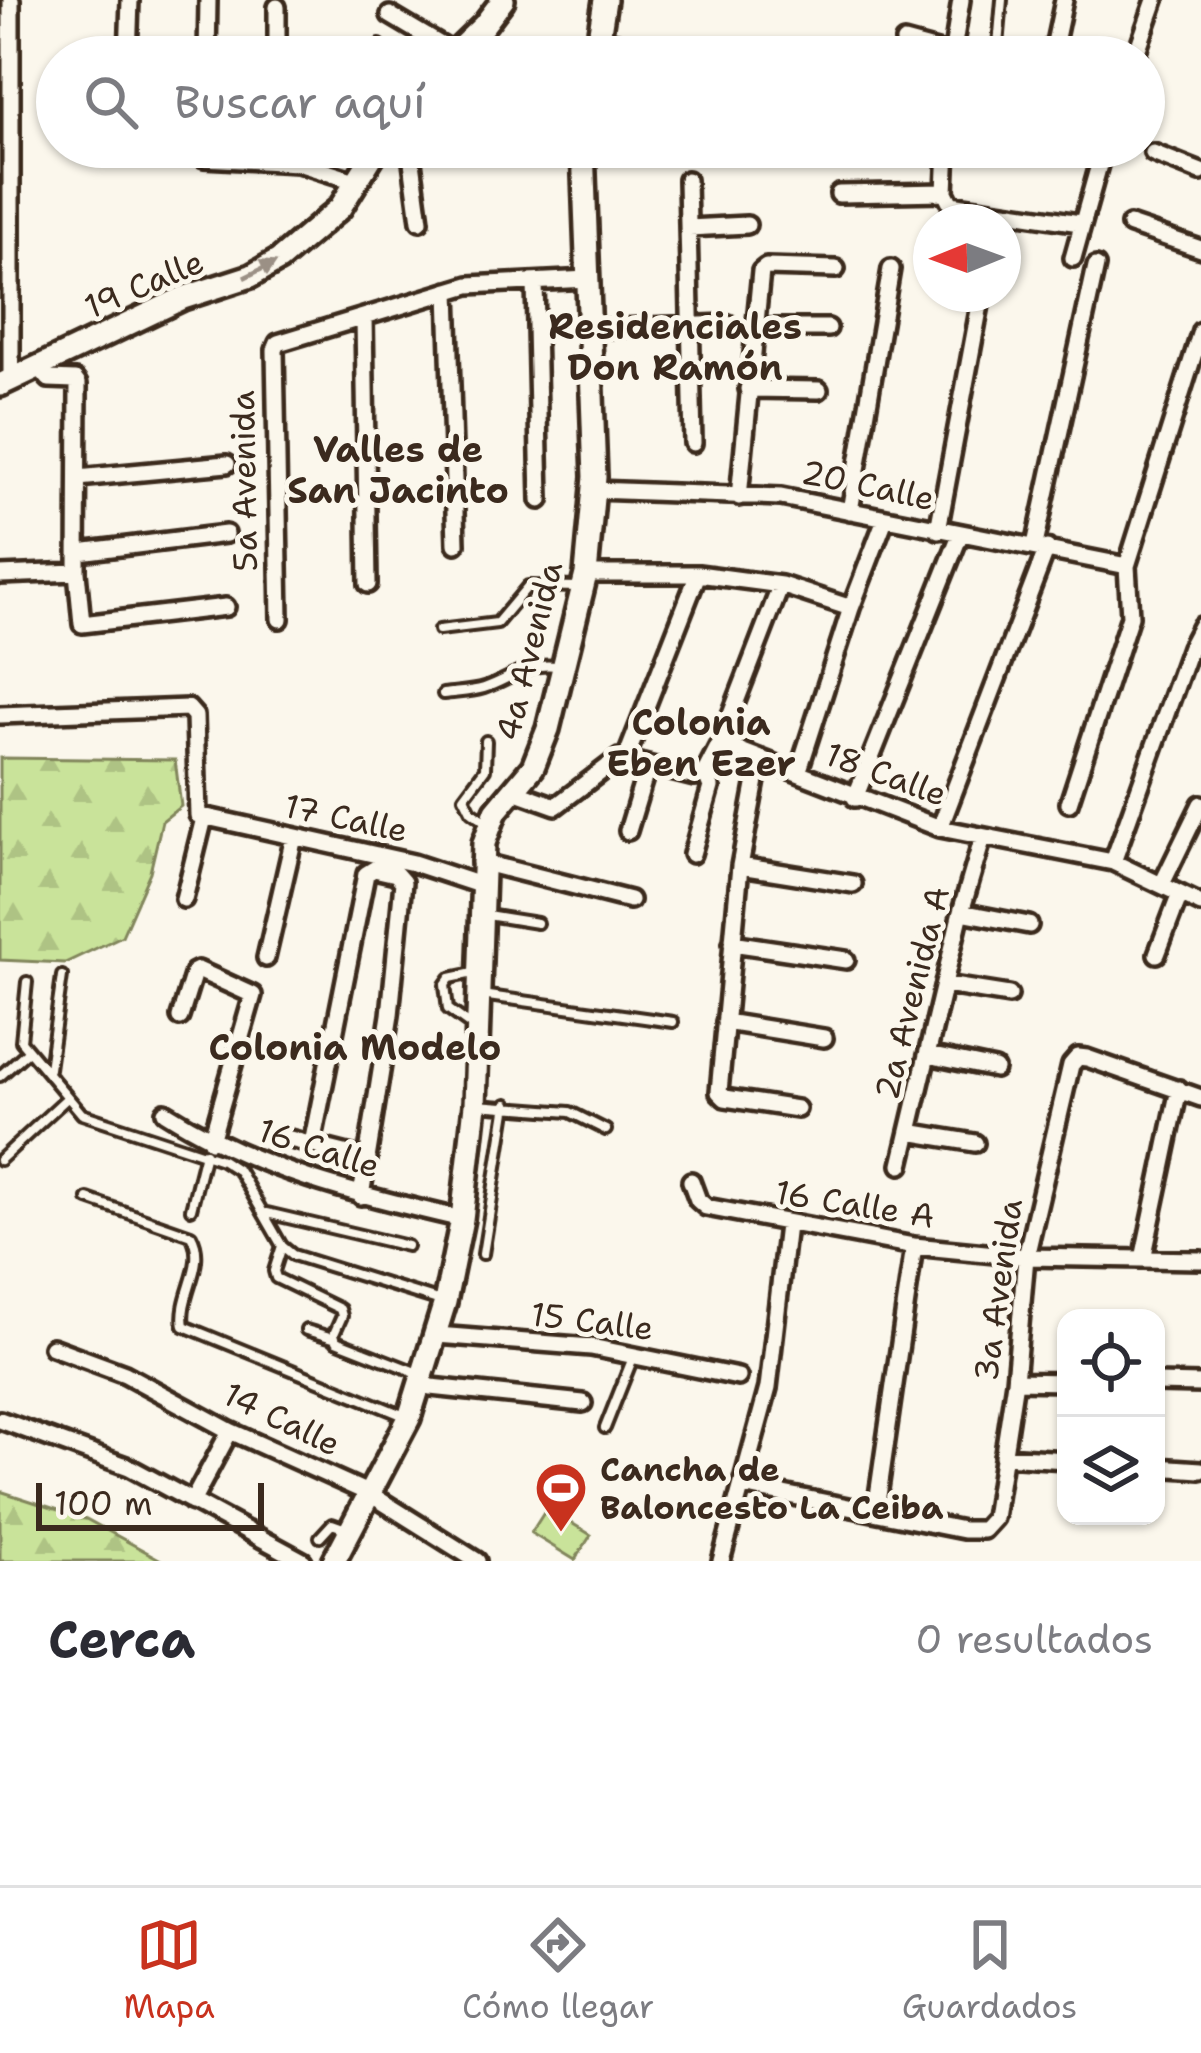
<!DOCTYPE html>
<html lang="es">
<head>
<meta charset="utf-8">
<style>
  :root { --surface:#fff; --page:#f7f7f7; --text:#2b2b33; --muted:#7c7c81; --line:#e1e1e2; --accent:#c8321e }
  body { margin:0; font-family:"Shantell Sans",sans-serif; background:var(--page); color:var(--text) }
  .controls { position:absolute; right:36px; bottom:36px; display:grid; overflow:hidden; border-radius:24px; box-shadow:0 3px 9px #0004 }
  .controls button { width:108px; height:108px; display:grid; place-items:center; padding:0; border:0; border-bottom:3px solid var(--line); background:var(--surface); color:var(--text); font:60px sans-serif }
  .compass { position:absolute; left:913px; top:204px; width:108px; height:108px; border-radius:50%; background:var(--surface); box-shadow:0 3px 9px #0004; rotate:269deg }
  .scale { position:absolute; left:36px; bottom:30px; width:228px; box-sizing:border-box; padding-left:12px; border:6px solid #3b2a1e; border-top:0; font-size:33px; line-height:42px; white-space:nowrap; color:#3b2a1e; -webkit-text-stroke:9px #fbf7ec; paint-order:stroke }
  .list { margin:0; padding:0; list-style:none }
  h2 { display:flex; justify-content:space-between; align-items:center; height:156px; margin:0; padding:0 48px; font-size:51px }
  h2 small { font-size:39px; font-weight:400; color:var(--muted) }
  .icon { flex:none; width:66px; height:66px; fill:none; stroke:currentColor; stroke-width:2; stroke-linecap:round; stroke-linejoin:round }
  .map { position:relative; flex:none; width:1201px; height:1561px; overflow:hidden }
  .search { position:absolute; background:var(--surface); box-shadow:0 3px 9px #0004; left:36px; right:36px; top:36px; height:132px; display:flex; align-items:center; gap:30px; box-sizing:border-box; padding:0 42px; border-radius:66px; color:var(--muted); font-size:45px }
  .sheet { height:324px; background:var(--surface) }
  nav { display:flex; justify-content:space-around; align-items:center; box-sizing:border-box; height:168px; border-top:3px solid var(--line); background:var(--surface); font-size:33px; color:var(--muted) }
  nav a { display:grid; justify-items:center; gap:6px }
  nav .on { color:var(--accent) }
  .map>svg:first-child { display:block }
  .forest { fill:url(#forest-firs); stroke:#82865c; stroke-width:3 }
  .pitch { fill:#c9e39a; stroke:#82865c; stroke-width:3 }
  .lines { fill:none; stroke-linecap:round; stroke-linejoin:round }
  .lane-casing { stroke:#3b2a1e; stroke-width:16 }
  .street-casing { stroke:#3b2a1e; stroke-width:24 }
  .secondary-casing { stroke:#3b2a1e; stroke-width:30 }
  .lane { stroke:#fbf7ec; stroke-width:8 }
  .street { stroke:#fbf7ec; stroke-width:15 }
  .secondary { stroke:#fbf7ec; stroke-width:21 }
  .oneway { fill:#9b9085 }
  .labels { text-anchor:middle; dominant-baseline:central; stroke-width:10; stroke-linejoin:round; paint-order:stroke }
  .street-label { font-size:33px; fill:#3b2a1e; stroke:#fbf7ec }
  .poi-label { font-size:33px; font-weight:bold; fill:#3b2a1e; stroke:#fbf7ec; text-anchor:start }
  .neighbourhood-label { font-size:36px; font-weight:bold; fill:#3b2a1e; stroke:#fbf7ec }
</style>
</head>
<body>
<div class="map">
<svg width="1201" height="1561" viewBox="0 0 1201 1561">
  <defs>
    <pattern id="forest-firs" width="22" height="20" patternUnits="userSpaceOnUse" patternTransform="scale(3)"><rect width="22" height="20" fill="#c9e39a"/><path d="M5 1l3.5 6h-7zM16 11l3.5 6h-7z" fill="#aec384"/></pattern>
  </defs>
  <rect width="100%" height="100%" fill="#fbf7ec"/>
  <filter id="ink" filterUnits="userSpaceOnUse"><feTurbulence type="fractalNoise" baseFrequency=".00833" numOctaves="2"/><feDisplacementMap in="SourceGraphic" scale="24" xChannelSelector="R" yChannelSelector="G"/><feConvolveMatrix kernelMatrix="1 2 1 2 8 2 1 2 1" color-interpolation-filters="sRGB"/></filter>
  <g filter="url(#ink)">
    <path class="forest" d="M 0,758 L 175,760 L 181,806 L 162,821 L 150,872 L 122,936 L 65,963 L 0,960 Z
      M 0,1491 L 86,1519 L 163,1561 L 0,1561 Z"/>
    <path class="pitch" d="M 547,1508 L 591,1535 L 575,1560 L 531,1533 Z"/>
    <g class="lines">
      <g class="lane-casing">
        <path id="lane" d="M 380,45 L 381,57
          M 997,57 L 1002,0
          M 1053,147 L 1098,159
          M 439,630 L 497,623 L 528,586 L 580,587
          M 443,694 C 457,692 471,692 484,688 C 512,679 528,660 562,667
          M 486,741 L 485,769 L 464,797 L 471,811 L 487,823
          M 487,915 L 537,923
          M 27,982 L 21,1041 L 82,1114 L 222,1160 L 239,1171 L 282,1246 L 293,1255 L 444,1302
          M 481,995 L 673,1022
          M 473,1027 L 448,1009 L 445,985 L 450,978 L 478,972
          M 49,1069 L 62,976
          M 0,1076 L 28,1051
          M 477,1105 L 570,1112 L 606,1130
          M 0,1160 L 67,1098
          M 88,1199 L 191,1235 C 208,1265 178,1295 184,1326 L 407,1417
          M 191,1209 L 205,1153
          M 267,1213 L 407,1246
          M 282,1246 L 274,1271 L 276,1278 L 340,1309 L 342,1316 L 334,1334 L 336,1341 L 418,1373
          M 483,1254 L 507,1104
          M 306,1330 L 333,1338
          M 605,1428 L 634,1355
          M 320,1537 L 332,1524 L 349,1530"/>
      </g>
      <g class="street-casing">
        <path id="street" d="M 277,7 L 277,57
          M 390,15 L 454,53
          M 599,38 L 676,57
          M 904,42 L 952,55
          M 128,57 L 130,0
          M 207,57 L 208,0
          M 952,57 L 961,0
          M 1052,57 L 1064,0
          M 1135,57 L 1155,0
          M 410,147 L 420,221
          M 947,147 L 945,192 L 951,204 L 1080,223
          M 1153,153 L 1201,172
          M 204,158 L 298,163 L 355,181
          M 687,180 L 693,443
          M 839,194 L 945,192
          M 1130,225 L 1201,249
          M 689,228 L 747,225
          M 1073,258 L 1104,147
          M 535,282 L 540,500
          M 448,291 L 456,544
          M 364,317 L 368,584
          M 758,328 L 828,328
          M 592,329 L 728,324
          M 39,367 L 49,379 L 75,380 L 78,384 L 77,572 L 82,624 L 226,607
          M 11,381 L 11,0
          M 748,389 L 819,390
          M 78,478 L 227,464
          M 594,490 L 781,497 L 1127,566
          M 739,497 L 761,271 L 766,267 L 836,269
          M 850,511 L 891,269
          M 938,530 L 982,294
          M 1035,545 L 1096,266
          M 79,552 L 226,534
          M 1127,566 L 1201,331
          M 586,574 L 698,574 L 781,585 L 851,608
          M 0,575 L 77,572
          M 280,619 L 275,350 L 278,343 L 469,285 L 588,279
          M 0,715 L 188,708 L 195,716 L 198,815 L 413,863 L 480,885
          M 720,743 L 781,585
          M 626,758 L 698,574
          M 760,759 L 740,866 L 719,1092 L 725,1098 L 797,1109
          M 798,773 L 851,608 L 885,519
          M 514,791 L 556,806 L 619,758 L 695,777 L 705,772 L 720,743 L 940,828 L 1113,862 L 1201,904
          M 855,798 L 960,535
          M 1069,803 L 1130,616 L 1127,566
          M 940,828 L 1047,548
          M 628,831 L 648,765
          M 692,854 L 711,787 L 705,772
          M 480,862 L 630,900
          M 1113,862 L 1190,647 L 1201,626
          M 740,866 L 853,884
          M 1162,884 L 1201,804
          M 184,899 L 204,818
          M 961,912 L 1029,925
          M 732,943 L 846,960
          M 1157,954 L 1180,894
          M 266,958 L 294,837
          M 946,985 L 1009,995
          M 180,1017 L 194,972 L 198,970 L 253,995 L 211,1141
          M 725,1022 L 824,1038
          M 928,1055 L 995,1069
          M 165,1112 C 256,1170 357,1195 462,1219
          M 909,1132 L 975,1143
          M 286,1138 L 368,1159
          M 312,1144 L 366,874 L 374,869 L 396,874 L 403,882 L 390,1015 L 361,1196
          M 901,1165 L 961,912 L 983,837
          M 691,1181 L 698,1200 L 706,1207 L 914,1246 L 1026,1257 L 1201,1260
          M 1143,1259 L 1179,1089
          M 437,1335 L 591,1347 L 738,1377
          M 52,1347 L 125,1374 L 230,1431 L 370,1494 L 477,1561
          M 1015,1381 L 1066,1382
          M 1156,1383 L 1201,1384
          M 422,1386 L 583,1403
          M 0,1420 L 129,1467 L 303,1561
          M 1003,1456 L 1066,1460
          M 1156,1467 L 1201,1470
          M 743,1486 L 963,1530 L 983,1530 L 994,1518 L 1015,1381 L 1026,1257 L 1071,1065 L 1078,1057 L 1087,1058 L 1201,1098
          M 192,1502 L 230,1431
          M 876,1510 L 914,1246
          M 721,1561 L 768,1388 L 787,1225"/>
      </g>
      <g class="secondary-casing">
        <path id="secondary" d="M 451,57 L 484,25 L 503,0
          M 596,57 L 605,0
          M 0,385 L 183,298 L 251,276 L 279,260 L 340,208 L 378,147
          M 334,1561 L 409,1418 L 445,1302 L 462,1219 L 475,1105 L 484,843 L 496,811 L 533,767 L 548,729 L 586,574 L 595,477 L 583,147"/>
      </g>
      <use href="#lane" class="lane"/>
      <use href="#street" class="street"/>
      <use href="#secondary" class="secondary"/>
    </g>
    <defs><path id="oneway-solid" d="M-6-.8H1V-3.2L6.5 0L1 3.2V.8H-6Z" transform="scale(3)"/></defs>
    <use class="oneway" href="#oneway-solid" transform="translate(260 270) rotate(-26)"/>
  </g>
  <defs>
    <g id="stadium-pin" transform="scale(2.7)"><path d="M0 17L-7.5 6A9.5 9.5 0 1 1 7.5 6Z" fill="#c8321e" stroke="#fbf7ec"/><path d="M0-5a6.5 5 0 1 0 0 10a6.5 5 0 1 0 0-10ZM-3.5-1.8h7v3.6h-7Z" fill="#fff"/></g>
  </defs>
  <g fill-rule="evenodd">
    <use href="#stadium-pin" x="561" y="1488"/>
  </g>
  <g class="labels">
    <g class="street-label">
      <text transform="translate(144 284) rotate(-23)">19 Calle</text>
      <text transform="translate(244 481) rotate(-91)">5a Avenida</text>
      <text transform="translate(868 485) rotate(12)">20 Calle</text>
      <text transform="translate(529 651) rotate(-76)">4a Avenida</text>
      <text transform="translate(886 774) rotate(20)">18 Calle</text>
      <text transform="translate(346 818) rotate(12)">17 Calle</text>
      <text transform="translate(912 993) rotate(-76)">2a Avenida A</text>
      <text transform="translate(319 1148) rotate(18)">16 Calle</text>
      <text transform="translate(855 1204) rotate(9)">16 Calle A</text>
      <text transform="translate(998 1290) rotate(-82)">3a Avenida</text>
      <text transform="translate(592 1321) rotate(7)">15 Calle</text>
      <text transform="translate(282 1419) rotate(26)">14 Calle</text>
    </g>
    <g class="poi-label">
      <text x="600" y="1469">Cancha de<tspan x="600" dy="38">Baloncesto La Ceiba</tspan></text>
    </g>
    <g class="neighbourhood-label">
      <text x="675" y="326">Residenciales<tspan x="675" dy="41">Don Ramón</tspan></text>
      <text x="398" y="449">Valles de<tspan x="398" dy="41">San Jacinto</tspan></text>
      <text x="701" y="722">Colonia<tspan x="701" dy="41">Eben Ezer</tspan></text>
      <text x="355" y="1047">Colonia Modelo</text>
    </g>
  </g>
</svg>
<div class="controls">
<button><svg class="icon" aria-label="locate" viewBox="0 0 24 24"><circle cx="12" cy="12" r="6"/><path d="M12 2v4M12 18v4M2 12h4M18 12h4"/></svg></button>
<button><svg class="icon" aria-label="layers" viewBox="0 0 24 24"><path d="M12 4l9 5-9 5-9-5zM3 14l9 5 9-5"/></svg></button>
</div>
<svg class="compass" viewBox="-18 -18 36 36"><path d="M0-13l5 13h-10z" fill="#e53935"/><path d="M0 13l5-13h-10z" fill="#7c7c81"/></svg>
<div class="scale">100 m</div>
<div class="search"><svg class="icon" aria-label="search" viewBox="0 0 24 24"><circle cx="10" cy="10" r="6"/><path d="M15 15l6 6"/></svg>Buscar aquí</div>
</div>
<section class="sheet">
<h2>Cerca<small>0 resultados</small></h2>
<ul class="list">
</ul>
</section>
<nav>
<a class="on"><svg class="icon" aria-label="map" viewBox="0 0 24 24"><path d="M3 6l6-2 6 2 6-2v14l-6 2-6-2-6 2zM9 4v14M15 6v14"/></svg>Mapa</a>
<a><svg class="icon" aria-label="directions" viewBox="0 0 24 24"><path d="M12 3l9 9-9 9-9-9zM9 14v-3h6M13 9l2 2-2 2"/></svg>Cómo llegar</a>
<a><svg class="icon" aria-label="saved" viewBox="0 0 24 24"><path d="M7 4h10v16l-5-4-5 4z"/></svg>Guardados</a>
</nav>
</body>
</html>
